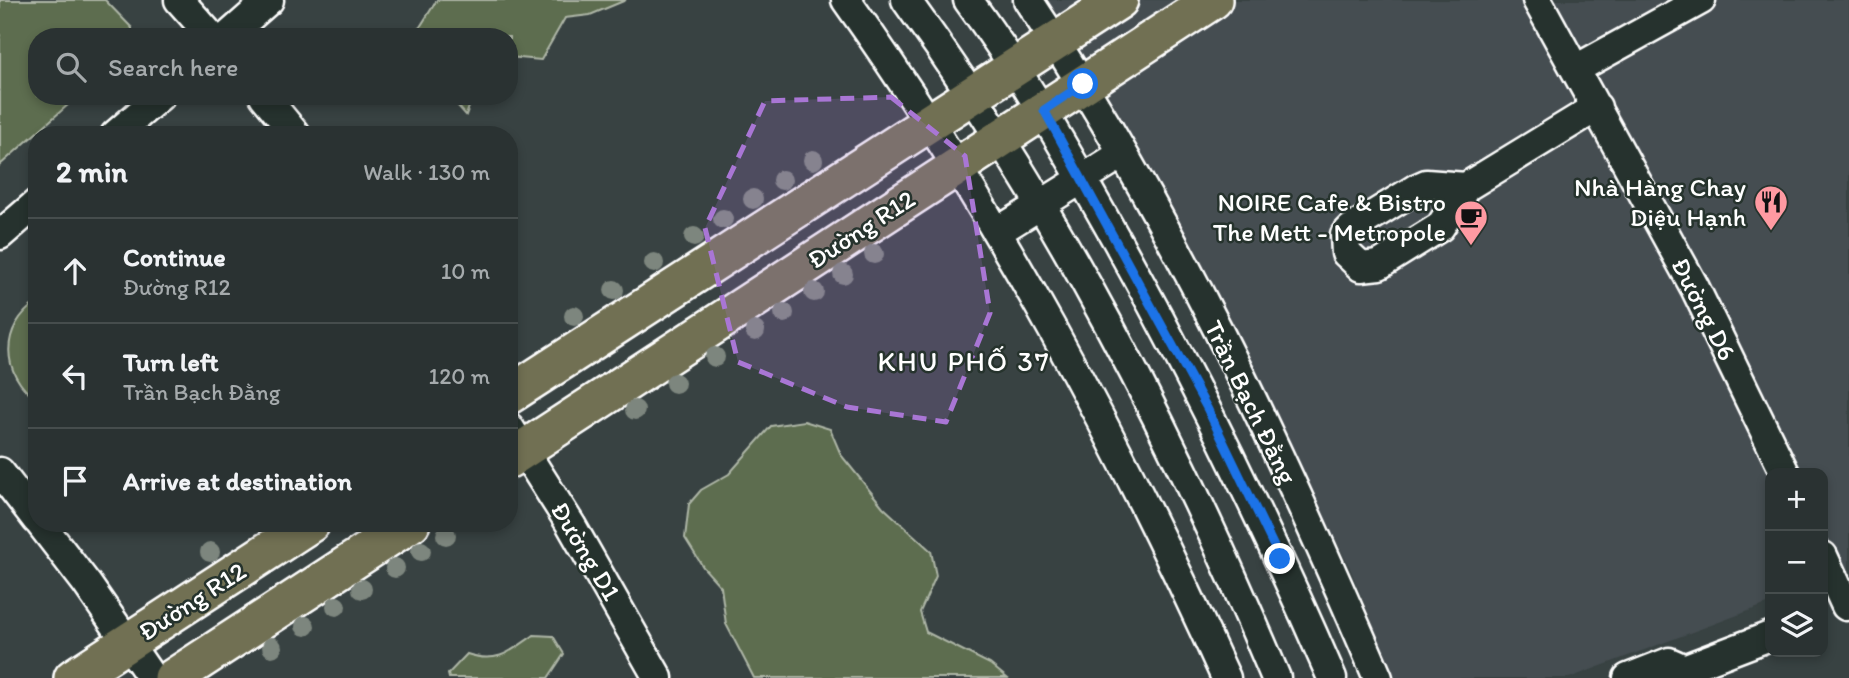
<!DOCTYPE html>
<html lang="en">
<head>
<meta charset="utf-8">
<style>
  :root { --surface:#2a3232; --page:#323a3a; --text:#f1f3f6; --muted:#a5aaac; --line:#464d4d }
  body { margin:0; font-family:Itim,sans-serif; background:var(--page); color:var(--text) }
  .controls { position:absolute; right:21px; bottom:21px; display:grid; overflow:hidden; border-radius:14px; box-shadow:0 4px 10px #0003 }
  .controls button { width:63px; height:63px; display:grid; place-items:center; padding:0; border:0; border-bottom:2px solid var(--line); background:var(--surface); color:var(--text); font:35px sans-serif }
  .stop { position:absolute; width:21px; height:21px; margin:-16px; border:5px solid #1a73e8; border-radius:50%; background:#fff }
  .stop.end { background:#1a73e8; border-color:#fff; box-shadow:0 2px 7px #0008 }
  .list { margin:0; padding:0; list-style:none }
  h2 { display:flex; justify-content:space-between; align-items:center; height:91px; margin:0; padding:0 28px; font-size:30px }
  h2 small { font-size:23px; font-weight:400; color:var(--muted) }
  .list li { display:grid; grid-template-columns:46px 1fr auto; gap:21px; align-items:center; box-sizing:border-box; height:105px; padding:0 28px; border-top:2px solid var(--line) }
  .list b { display:block; font-size:26px; white-space:nowrap }
  .list p { margin:0; font-size:23px; white-space:nowrap; color:var(--muted) }
  .list em { font-size:23px; font-style:normal; color:var(--muted) }
  .icon { flex:none; width:38px; height:38px; fill:none; stroke:currentColor; stroke-width:2; stroke-linecap:round; stroke-linejoin:round }
  .map { position:relative; flex:none; width:1849px; height:678px; overflow:hidden }
  .search { position:absolute; background:var(--surface); box-shadow:0 4px 10px #0003; left:28px; top:28px; width:490px; height:77px; display:flex; align-items:center; gap:18px; box-sizing:border-box; padding:0 24px; border-radius:28px; color:var(--muted); font-size:26px }
  .panel { position:absolute; background:var(--surface); box-shadow:0 4px 10px #0003; left:28px; top:126px; width:490px; height:406px; border-radius:28px }
  .map>svg:first-child { display:block }
  .built { fill:#454d51 }
  .green { fill:#5d6d4f; stroke:#aeb6a7; stroke-width:2 }
  .lines { fill:none; stroke-linecap:round; stroke-linejoin:round }
  .minor-casing { stroke:#fff; stroke-width:33 }
  .major-casing { stroke:#fff; stroke-width:42 }
  .minor { stroke:#26332d; stroke-width:28 }
  .major { stroke:#716f52; stroke-width:37 }
  .tree { fill:#7d867e }
  .route { stroke:#1a73e8; stroke-width:9 }
  .marked { fill:#a976d5; fill-opacity:0.2; stroke:#a976d5; stroke-width:5; stroke-dasharray:14 9; stroke-linejoin:round }
  .labels { text-anchor:middle; dominant-baseline:central; stroke-width:5; stroke-linejoin:round; paint-order:stroke }
  .poi-label { font-size:26px; fill:#fff; stroke:#26332d; text-anchor:end }
  .street-label { font-size:26px; fill:#fff; stroke:#26332d }
  .neighbourhood-label { font-size:28px; letter-spacing:2px; fill:#fff; stroke:#26332d }
</style>
</head>
<body>
<div class="map">
<svg width="1849" height="678" viewBox="0 0 1849 678">
  <rect width="100%" height="100%" fill="#384242"/>
  <filter id="ink" filterUnits="userSpaceOnUse"><feTurbulence type="fractalNoise" baseFrequency=".0143" numOctaves="2"/><feDisplacementMap in="SourceGraphic" scale="14" xChannelSelector="R" yChannelSelector="G"/><feConvolveMatrix kernelMatrix="1 2 1 2 8 2 1 2 1" color-interpolation-filters="sRGB"/></filter>
  <g filter="url(#ink)">
    <path class="built" d="M 1040,0 L 1849,0 L 1849,573 L 1823,583 L 1823,473 L 1770,473 L 1770,603 L 1569,678 L 1395,678 L 1349,566 L 1114,105 Z"/>
    <path class="green" d="M 0,0 L 105,0 L 132,28 L 132,37 L 37,37 L 37,96 L 78,96 L 0,165 Z
      M 437,0 L 626,0 L 590,15 L 565,18 L 541,60 L 509,57 L 509,37 L 408,37 L 420,27 Z
      M 449,96 L 473,96 L 466,115 Z
      M 37,302 L 37,400 C 0,374 0,326 37,302 Z
      M 804,421 L 830,429 L 841,455 L 883,507 L 931,551 L 936,576 L 920,612 L 926,632 L 990,664 L 1007,678 L 754,678 L 726,624 L 721,587 L 703,567 L 685,538 L 689,504 L 701,490 L 729,474 L 771,426 Z
      M 534,635 L 553,636 L 564,654 L 548,678 L 449,678 L 448,674 L 467,654 C 497,664 510,652 534,635 Z"/>
    <g class="lines">
      <g class="minor-casing">
        <path id="minor" d="M 179,0 L 212,37
          M 846,0 C 997,212 1119,441 1226,678
          M 906,0 C 1058,209 1176,440 1276,678
          M 968,0 C 1024,76 1070,157 1116,239 C 1196,382 1267,528 1332,678
          M 1028,0 C 1169,211 1278,445 1378,678
          M 1537,0 L 1695,288 L 1785,473
          M 227,37 L 269,0
          M 1576,69 L 1701,0
          M 264,96 L 296,135
          M 115,135 L 160,96
          M 1466,187 L 1426,184 L 1417,188 L 1351,229 L 1345,235 L 1346,253 L 1361,267 L 1379,265 L 1440,227 L 1466,187 L 1597,107
          M 997,232 L 1122,154
          M 0,235 L 37,203
          M 509,427 L 571,525 L 658,678
          M 0,472 L 37,520
          M 40,523 L 87,584 L 152,678
          M 1823,556 L 1846,606
          M 1628,678 L 1669,662 L 1676,665
          M 1660,678 L 1770,636"/>
      </g>
      <g class="major-casing">
        <path id="major" d="M 509,395 L 1119,0
          M 509,459 L 1213,0
          M 73,678 L 311,523
          M 173,678 L 411,523"/>
      </g>
      <use href="#minor" class="minor"/>
      <use href="#major" class="major"/>
    </g>
    <g class="tree">
      <circle cx="813" cy="160" r="10"/>
      <circle cx="782" cy="180" r="10"/>
      <circle cx="753" cy="199" r="10"/>
      <circle cx="723" cy="219" r="10"/>
      <circle cx="694" cy="237" r="10"/>
      <circle cx="874" cy="254" r="10"/>
      <circle cx="654" cy="263" r="10"/>
      <circle cx="843" cy="274" r="10"/>
      <circle cx="614" cy="290" r="10"/>
      <circle cx="814" cy="292" r="10"/>
      <circle cx="784" cy="313" r="10"/>
      <circle cx="574" cy="316" r="10"/>
      <circle cx="755" cy="331" r="10"/>
      <circle cx="715" cy="357" r="10"/>
      <circle cx="675" cy="383" r="10"/>
      <circle cx="635" cy="410" r="10"/>
      <circle cx="446" cy="535" r="10"/>
      <circle cx="421" cy="551" r="10"/>
      <circle cx="210" cy="552" r="10"/>
      <circle cx="395" cy="568" r="10"/>
      <circle cx="362" cy="589" r="10"/>
      <circle cx="336" cy="606" r="10"/>
      <circle cx="305" cy="626" r="10"/>
      <circle cx="272" cy="647" r="10"/>
    </g>
  </g>
  <g class="lines" filter="url(#ink)">
    <path class="route" d="M 1083,84 L 1044,110 L 1207,408 L 1280,559"/>
  </g>
  <path class="marked" d="M 891,97 L 965,156 L 990,313 L 946,422 L 847,407 L 738,362 L 705,228 L 765,101 Z"/>
  <defs>
    <g id="restaurant-pin" transform="scale(1.75)"><path d="M0 17L-7.5 6A9.5 9.5 0 1 1 7.5 6Z" fill="#ff9aa2" stroke="#26332d"/><path d="M-5-6h1v4h1v-4h1v4h1v-4h1v5L-1.5 .5V6h-2V.5L-5-1ZM5-6V6H3V1.5H1.5Q1.5-4 5-6Z" fill="#111"/></g>
    <g id="cafe-pin" transform="scale(1.75)"><path d="M0 17L-7.5 6A9.5 9.5 0 1 1 7.5 6Z" fill="#ff9aa2" stroke="#26332d"/><path d="M-5.5-4.5H6V0H3Q3 3.5 0 3.5H-2.5Q-5.5 3.5-5.5 0ZM3-3.2v2h1.7v-2ZM-6 4.5H4V6H-6Z" fill="#111"/></g>
  </defs>
  <g fill-rule="evenodd">
    <use href="#restaurant-pin" x="1771" y="202"/>
    <use href="#cafe-pin" x="1471" y="217"/>
  </g>
  <g class="labels">
    <g class="poi-label">
      <text x="1746" y="187">Nhà Hàng Chay<tspan x="1746" dy="30">Diệu Hạnh</tspan></text>
      <text x="1446" y="202">NOIRE Cafe &amp; Bistro<tspan x="1446" dy="30">The Mett - Metropole</tspan></text>
    </g>
    <g class="street-label">
      <text transform="translate(861 229) rotate(-33)">Đường R12</text>
      <text transform="translate(1704 309) rotate(63)">Đường D6</text>
      <text transform="translate(1251 402) rotate(64)">Trần Bạch Đằng</text>
      <text transform="translate(586 551) rotate(59)">Đường D1</text>
      <text transform="translate(192 601) rotate(-33)">Đường R12</text>
    </g>
    <g class="neighbourhood-label">
      <text x="964" y="361">KHU PHỐ 37</text>
    </g>
  </g>
</svg>
<div class="controls">
<button>+</button>
<button>−</button>
<button><svg class="icon" aria-label="layers" viewBox="0 0 24 24"><path d="M12 4l9 5-9 5-9-5zM3 14l9 5 9-5"/></svg></button>
</div>
<div class="stop" style="left:1083px;top:84px"></div>
<div class="stop end" style="left:1280px;top:559px"></div>
<div class="search"><svg class="icon" aria-label="search" viewBox="0 0 24 24"><circle cx="10" cy="10" r="6"/><path d="M15 15l6 6"/></svg>Search here</div>
<section class="panel">
<h2>2 min<small>Walk · 130 m</small></h2>
<ul class="list">
<li><svg class="icon" aria-label="ahead" viewBox="0 0 24 24"><path d="M12 20V5M6 11l6-6 6 6"/></svg><div><b>Continue</b><p>Đường R12</p></div><em>10 m</em></li>
<li><svg class="icon" aria-label="left" viewBox="0 0 24 24"><path d="M17 20v-9H6M10 6l-5 5 5 5"/></svg><div><b>Turn left</b><p>Trần Bạch Đằng</p></div><em>120 m</em></li>
<li><svg class="icon" aria-label="arrive" viewBox="0 0 24 24"><path d="M6 21V4h12l-3 4 3 4H6"/></svg><div><b>Arrive at destination</b></div></li>
</ul>
</section>
</div>
</body>
</html>
